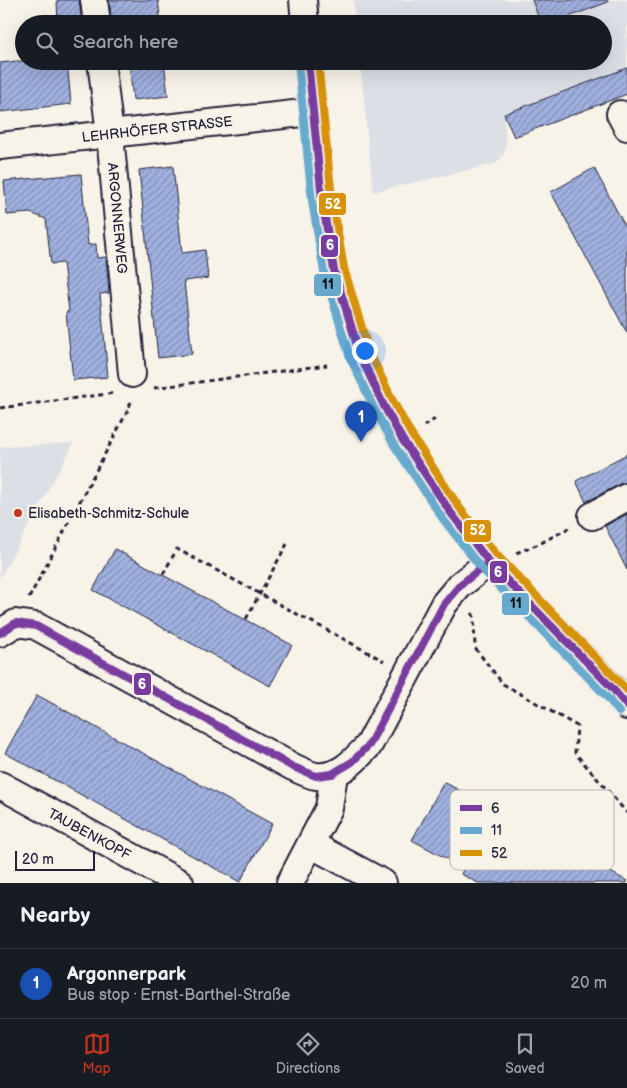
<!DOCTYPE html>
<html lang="en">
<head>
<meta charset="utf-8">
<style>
  :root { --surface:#171b24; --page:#242831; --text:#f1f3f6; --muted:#9ea1a6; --line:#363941; --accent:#c8321e }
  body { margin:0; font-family:"Balsamiq Sans",sans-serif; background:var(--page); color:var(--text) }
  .scale { position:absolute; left:15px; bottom:12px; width:80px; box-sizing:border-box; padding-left:5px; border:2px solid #22223b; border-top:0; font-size:14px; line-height:18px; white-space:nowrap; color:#22223b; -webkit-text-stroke:4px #f7f3e8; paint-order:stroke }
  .you { position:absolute; left:364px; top:350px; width:18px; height:18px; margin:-12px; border:4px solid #fff; border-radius:50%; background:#1a73e8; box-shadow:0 0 0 8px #1a73e833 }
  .badge { display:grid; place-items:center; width:32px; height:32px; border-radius:50%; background:var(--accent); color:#fff; font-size:16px; font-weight:700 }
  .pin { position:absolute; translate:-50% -41px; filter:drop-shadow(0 1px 2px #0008) }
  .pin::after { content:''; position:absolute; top:26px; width:18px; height:15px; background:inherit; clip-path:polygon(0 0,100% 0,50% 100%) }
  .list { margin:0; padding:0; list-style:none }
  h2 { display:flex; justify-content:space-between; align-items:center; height:65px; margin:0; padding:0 20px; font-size:21px }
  h2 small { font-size:16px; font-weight:400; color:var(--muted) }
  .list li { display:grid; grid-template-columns:32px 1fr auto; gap:15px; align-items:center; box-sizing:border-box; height:70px; padding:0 20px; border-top:1px solid var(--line) }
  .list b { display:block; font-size:19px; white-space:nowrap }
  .list p { margin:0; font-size:16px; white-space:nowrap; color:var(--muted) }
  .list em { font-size:16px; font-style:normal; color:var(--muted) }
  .icon { flex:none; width:28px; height:28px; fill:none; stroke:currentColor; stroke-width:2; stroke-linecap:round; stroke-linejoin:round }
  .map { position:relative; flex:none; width:627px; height:883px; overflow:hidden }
  .search { position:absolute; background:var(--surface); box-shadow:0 5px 20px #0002; left:15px; right:15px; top:15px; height:55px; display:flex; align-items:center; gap:12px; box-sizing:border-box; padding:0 18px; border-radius:28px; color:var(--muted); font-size:19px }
  .sheet { height:135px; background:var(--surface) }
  nav { display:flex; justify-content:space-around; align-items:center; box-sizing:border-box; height:70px; border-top:1px solid var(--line); background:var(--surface); font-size:14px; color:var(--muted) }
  nav a { display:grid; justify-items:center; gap:2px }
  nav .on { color:var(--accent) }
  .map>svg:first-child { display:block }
  .built { fill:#dddfe6 }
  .building { fill:url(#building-hatch); stroke:#22223b }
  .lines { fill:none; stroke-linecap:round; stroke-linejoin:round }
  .minor-casing { stroke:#22223b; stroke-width:30 }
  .path { stroke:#22223b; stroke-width:3; stroke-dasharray:5 4; stroke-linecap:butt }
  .minor { stroke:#f7f3e8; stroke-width:26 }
  .bus-1-casing { stroke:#f7f3e8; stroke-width:11 }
  .bus-2-casing { stroke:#f7f3e8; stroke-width:11 }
  .bus-3-casing { stroke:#f7f3e8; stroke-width:11 }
  .bus-1 { stroke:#783c9f; stroke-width:8 }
  .bus-2 { stroke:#67a9ce; stroke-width:8 }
  .bus-3 { stroke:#d79209; stroke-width:8 }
  .poi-dot { fill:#c8321e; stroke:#f7f3e8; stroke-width:2 }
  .labels { text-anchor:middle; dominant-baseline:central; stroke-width:5; stroke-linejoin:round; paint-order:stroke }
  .street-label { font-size:14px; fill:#22223b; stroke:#f7f3e8 }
  .poi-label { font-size:14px; fill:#22223b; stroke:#f7f3e8; text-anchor:start }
  .key { fill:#f7f3e8; stroke:#b7b4b4; stroke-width:1 }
  .key-label { font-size:14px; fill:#22223b }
  .line-badge { stroke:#f7f3e8; stroke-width:2 }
  .badge-label { font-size:14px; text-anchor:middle; font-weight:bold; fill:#fff }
  .pale-badge-label { font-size:14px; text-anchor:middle; font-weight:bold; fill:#111 }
</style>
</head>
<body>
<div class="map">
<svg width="627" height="883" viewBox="0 0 627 883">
  <defs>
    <pattern id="building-hatch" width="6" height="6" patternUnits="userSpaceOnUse" patternTransform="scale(1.25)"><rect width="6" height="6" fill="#a0b1e0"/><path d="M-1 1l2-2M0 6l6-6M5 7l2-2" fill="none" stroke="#8290b7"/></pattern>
  </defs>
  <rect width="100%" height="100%" fill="#f7f3e8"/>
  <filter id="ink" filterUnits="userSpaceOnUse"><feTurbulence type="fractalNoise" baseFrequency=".02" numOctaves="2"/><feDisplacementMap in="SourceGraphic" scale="10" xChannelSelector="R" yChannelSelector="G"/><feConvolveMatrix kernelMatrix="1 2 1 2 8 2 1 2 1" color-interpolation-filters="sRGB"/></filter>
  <g filter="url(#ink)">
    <path class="built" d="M 353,0 L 627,0 L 627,68 L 504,114 L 506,147 L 503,156 L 495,164 L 373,192 L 360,61 L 603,61 L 603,24 L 356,24 Z
      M 74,443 L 0,578 L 0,447 Z"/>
    <path class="building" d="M 57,0 L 79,0 L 82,24 L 58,24 Z
      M 109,0 L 158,0 L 161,24 L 112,24 Z
      M 532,0 L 607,0 L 608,2 L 550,24 L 541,24 Z
      M 17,61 L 67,61 L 71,104 L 0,112 L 0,63 Z
      M 129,61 L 164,61 L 168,96 L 133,100 Z
      M 627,68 L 627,94 L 514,137 L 504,114 Z
      M 173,166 L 182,253 L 205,250 L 208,278 L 184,281 L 192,354 L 158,358 L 139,170 Z
      M 594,168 L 627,230 L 627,333 L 551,192 Z
      M 81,174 L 88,245 L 96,244 L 97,258 L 106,257 L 109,293 L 100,294 L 108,377 L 73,380 L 66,312 L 69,311 L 63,263 L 51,264 L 46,219 L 30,213 L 7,215 L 4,181 Z
      M 627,454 L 627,482 L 620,484 L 586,502 L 576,481 Z
      M 627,514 L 627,570 L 605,526 Z
      M 115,549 L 292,645 L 270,686 L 93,590 Z
      M 37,695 L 272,824 L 240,882 L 5,753 Z
      M 444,782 L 627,881 L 627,883 L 478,883 L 461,874 L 464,868 L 412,840 Z"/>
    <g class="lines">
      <g class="minor-casing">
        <g id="minor">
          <path d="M 94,0 L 97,24"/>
          <path d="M 303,0 L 305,24"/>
          <path id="s1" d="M 101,61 L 110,134 L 132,374"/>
          <path d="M 308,61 L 322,200 L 334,270 L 360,355 L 384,406 L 402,439 L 451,513 L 489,562 L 613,689 L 627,706"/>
          <path d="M 620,114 L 627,127"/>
          <path id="s2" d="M 0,146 L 312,112"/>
          <path d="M 592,516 L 627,497"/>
          <path d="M 0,633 L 16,623 L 36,626 L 293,767 C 300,770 309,775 316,776 C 339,778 354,761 369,745 L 444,604 L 460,585 L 489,562"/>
          <path id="s3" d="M 0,785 L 180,883"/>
          <path d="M 312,845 L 383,883"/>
          <path d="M 290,883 L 329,808 L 334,774"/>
        </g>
      </g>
      <path class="path" d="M 154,388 L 327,365
        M 0,408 L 115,393
        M 424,426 L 435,419
        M 516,553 L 539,544 L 569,528
        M 163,574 L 177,549 L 384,661
        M 29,598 L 128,410 L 132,399
        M 472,613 L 474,617 L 475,648 L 503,684 L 577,726 L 575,753 L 627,813
        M 246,619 L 287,544"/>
      <use href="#minor" class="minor"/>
      <g class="bus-1-casing">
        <path id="bus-1" d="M 308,61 L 322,200 L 334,270 L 360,355 L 384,406 L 402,439 L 451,513 L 489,562 L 613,689 L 627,706
          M 0,633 L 16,623 L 36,626 L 293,767 L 316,776 L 332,774 L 352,762 L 369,745 L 444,604 L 460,585 L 489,562"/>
      </g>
      <g class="bus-2-casing">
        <path id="bus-2" d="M 298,62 L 312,201 L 324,272 L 350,358 L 375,410 L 394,445 L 443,519 L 481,568 L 606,696 L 619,712"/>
      </g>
      <g class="bus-3-casing">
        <path id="bus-3" d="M 318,61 L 332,199 L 344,268 L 369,351 L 393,401 L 411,434 L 459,507 L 497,555 L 627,690"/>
      </g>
      <use href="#bus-1" class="bus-1"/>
      <use href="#bus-2" class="bus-2"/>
      <use href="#bus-3" class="bus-3"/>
    </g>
  </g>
  <circle class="poi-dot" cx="18" cy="513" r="5"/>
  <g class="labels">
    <g class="street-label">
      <text stroke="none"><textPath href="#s2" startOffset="158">LEHRHÖFER STRASSE</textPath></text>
      <text stroke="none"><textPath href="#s1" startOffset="158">ARGONNERWEG</textPath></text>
      <text stroke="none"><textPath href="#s3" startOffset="102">TAUBENKOPF</textPath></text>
    </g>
    <g class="poi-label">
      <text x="28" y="513">Elisabeth-Schmitz-Schule</text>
    </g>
  </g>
  <rect x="450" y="790" width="164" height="80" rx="8" class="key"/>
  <rect x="460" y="805" width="22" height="6" fill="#783c9f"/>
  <rect x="460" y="827" width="22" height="7" fill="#67a9ce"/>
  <rect x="460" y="850" width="22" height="6" fill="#d79209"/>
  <g class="key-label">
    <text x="491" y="813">6</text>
    <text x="491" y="835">11</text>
    <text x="491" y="858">52</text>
  </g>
  <g class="line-badge">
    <rect x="318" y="192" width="29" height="24" rx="5" fill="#d79209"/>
    <rect x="320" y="234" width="19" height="24" rx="5" fill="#783c9f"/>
    <rect x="313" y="273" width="29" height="24" rx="5" fill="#67a9ce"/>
    <rect x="463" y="519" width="29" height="24" rx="5" fill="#d79209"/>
    <rect x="489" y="560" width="19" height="24" rx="5" fill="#783c9f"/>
    <rect x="501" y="592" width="29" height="24" rx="5" fill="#67a9ce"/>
    <rect x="133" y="672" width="19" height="24" rx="5" fill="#783c9f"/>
  </g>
  <g class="badge-label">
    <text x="333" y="209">52</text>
    <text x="330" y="250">6</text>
    <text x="478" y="535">52</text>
    <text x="498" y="577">6</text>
    <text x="142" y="689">6</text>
  </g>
  <g class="pale-badge-label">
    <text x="328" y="289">11</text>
    <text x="516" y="608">11</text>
  </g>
</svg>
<div class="scale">20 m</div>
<div class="you"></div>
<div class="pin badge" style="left:361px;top:442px;background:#1a4fb4">1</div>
<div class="search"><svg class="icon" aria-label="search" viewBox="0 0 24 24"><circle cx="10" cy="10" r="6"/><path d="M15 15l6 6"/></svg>Search here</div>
</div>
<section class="sheet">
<h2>Nearby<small></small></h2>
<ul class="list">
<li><span class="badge" style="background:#1a4fb4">1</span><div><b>Argonnerpark</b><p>Bus stop · Ernst-Barthel-Straße</p></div><em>20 m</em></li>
</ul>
</section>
<nav>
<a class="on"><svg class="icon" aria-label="map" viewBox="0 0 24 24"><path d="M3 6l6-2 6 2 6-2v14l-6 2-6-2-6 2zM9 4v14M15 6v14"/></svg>Map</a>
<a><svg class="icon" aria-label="directions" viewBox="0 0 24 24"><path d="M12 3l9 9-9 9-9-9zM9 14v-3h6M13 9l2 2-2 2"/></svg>Directions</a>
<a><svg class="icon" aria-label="saved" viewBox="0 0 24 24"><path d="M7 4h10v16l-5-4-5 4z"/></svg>Saved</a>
</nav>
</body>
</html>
